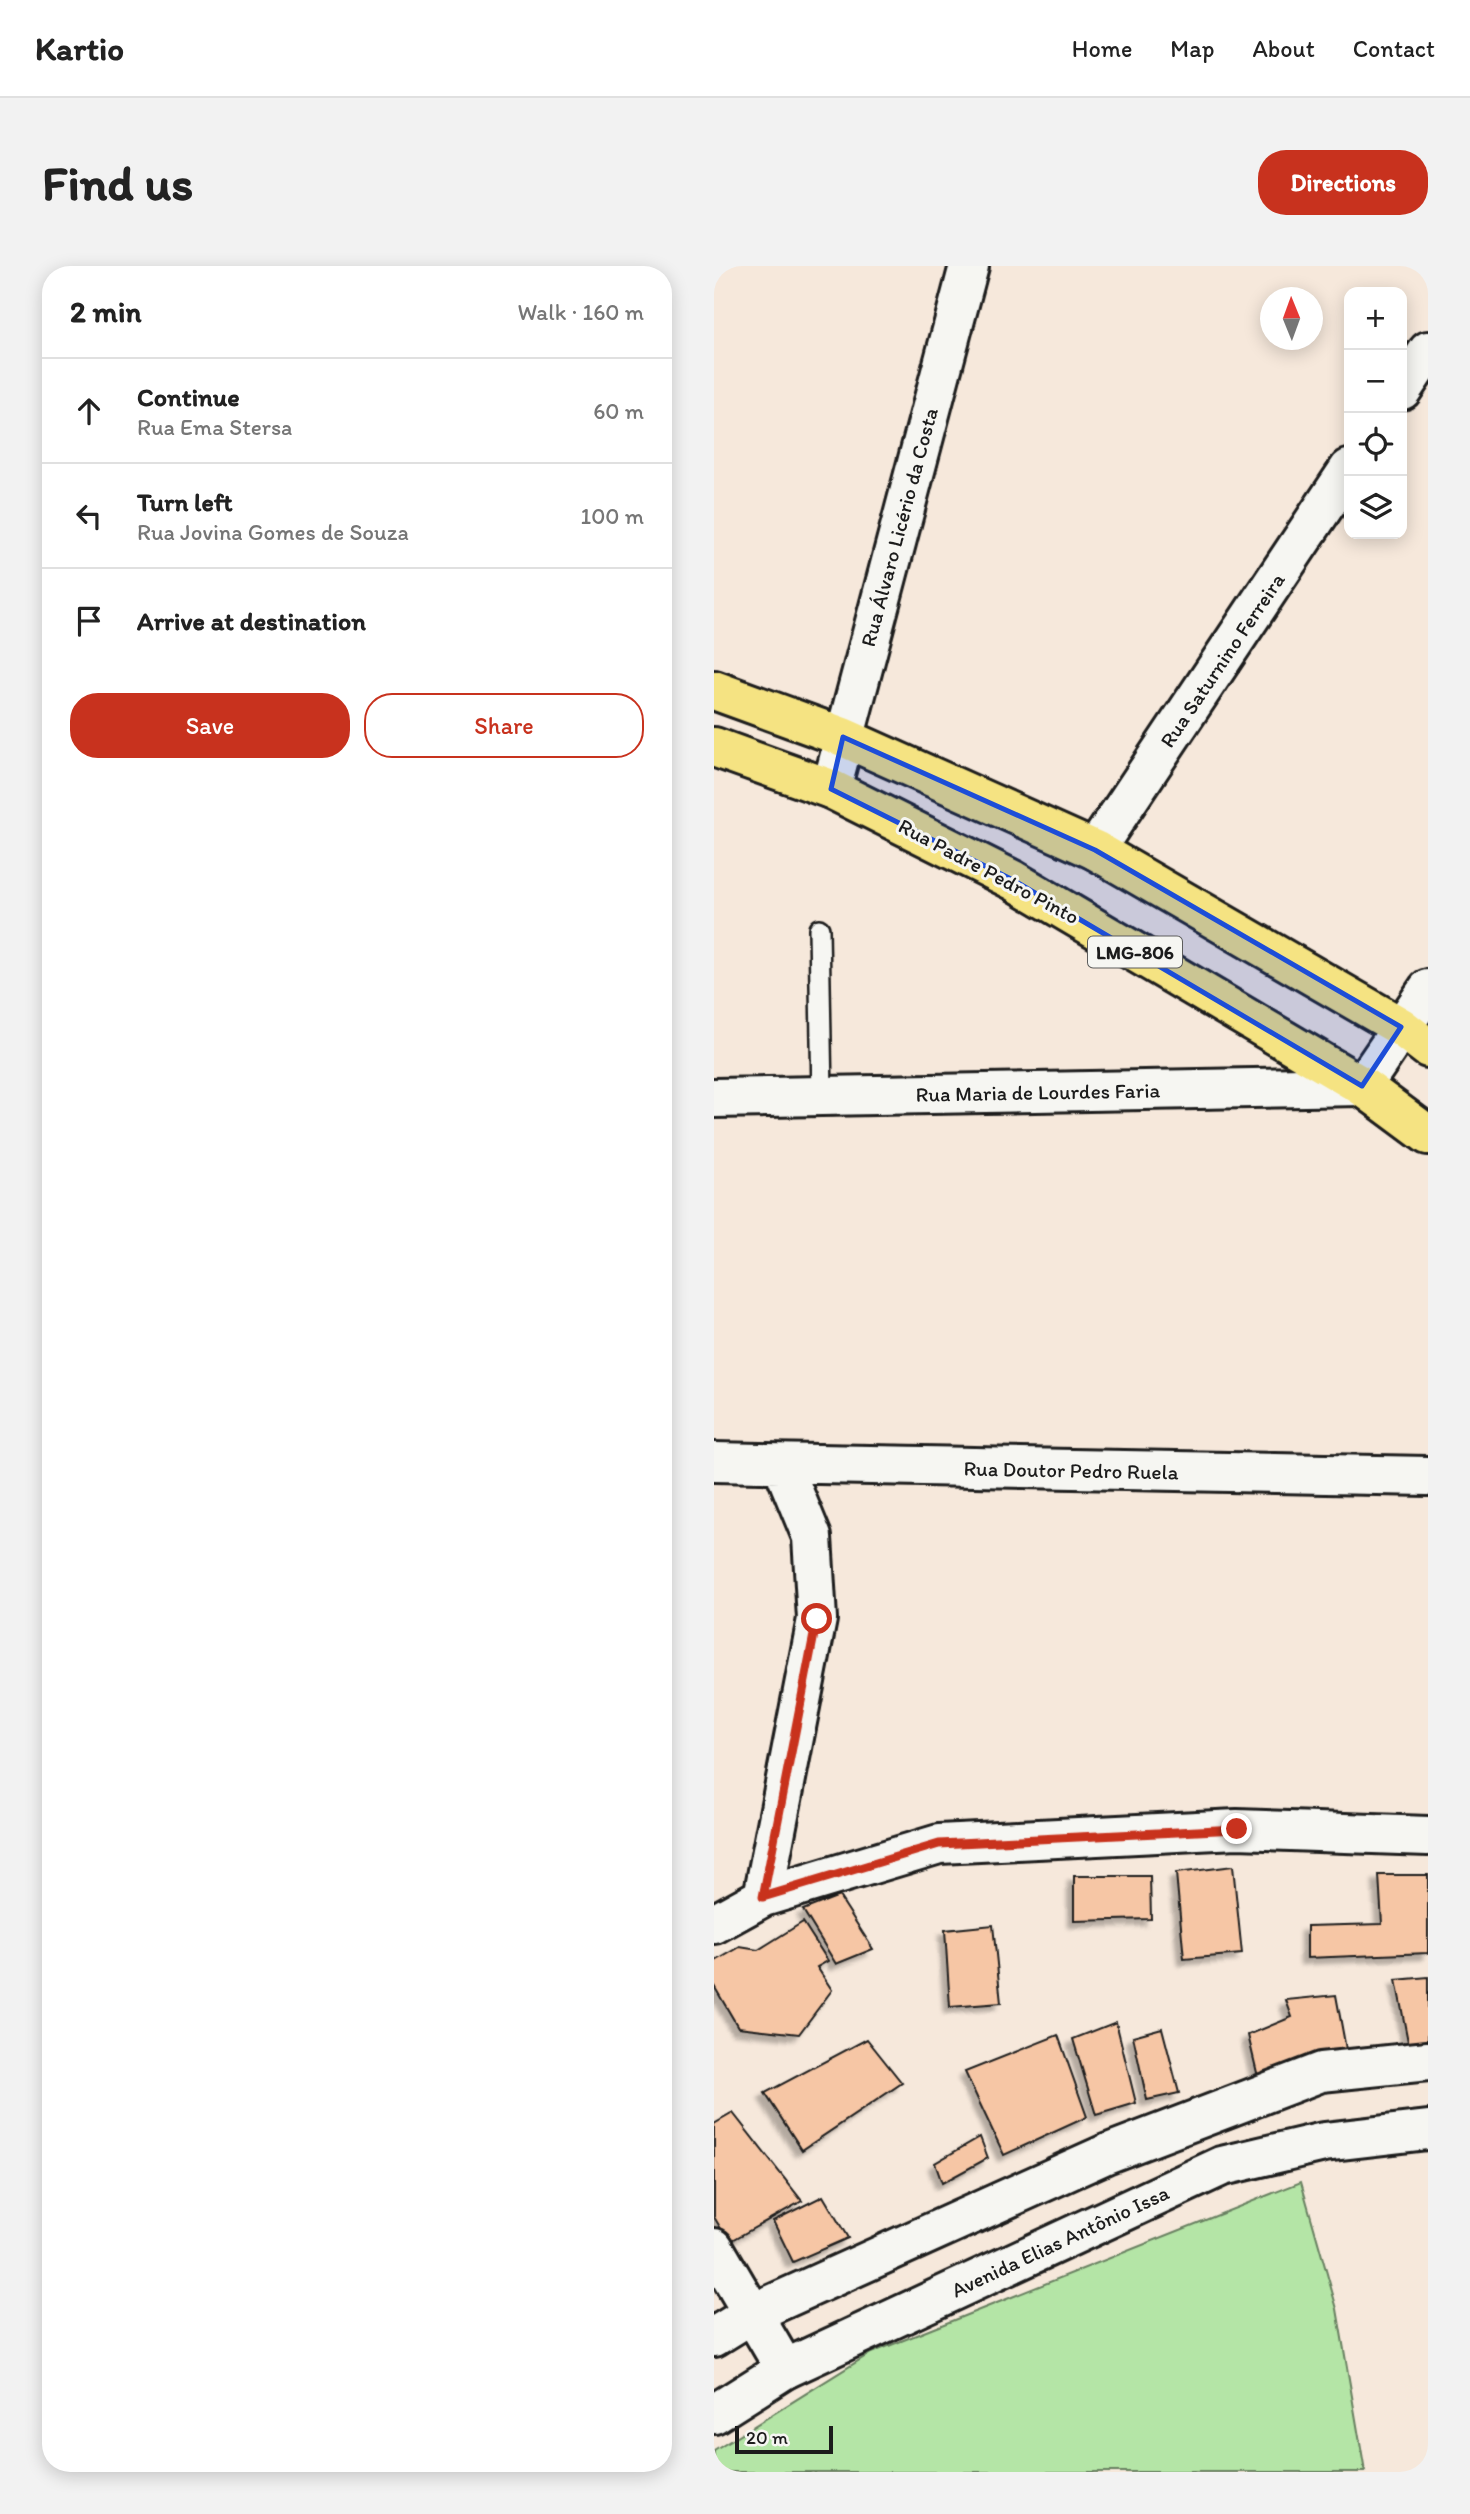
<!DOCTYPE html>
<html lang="en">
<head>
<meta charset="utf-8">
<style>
  :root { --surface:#fff; --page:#f2f2f2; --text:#222; --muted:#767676; --line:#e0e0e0; --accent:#c8321e }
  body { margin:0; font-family:Itim,sans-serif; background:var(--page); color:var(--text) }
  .controls { position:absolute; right:21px; top:21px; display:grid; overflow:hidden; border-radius:14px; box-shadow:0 4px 18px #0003 }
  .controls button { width:63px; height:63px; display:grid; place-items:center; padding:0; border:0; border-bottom:2px solid var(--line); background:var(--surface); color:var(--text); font:35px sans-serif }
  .compass { position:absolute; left:546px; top:21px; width:63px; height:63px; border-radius:50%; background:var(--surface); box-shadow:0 4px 18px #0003; rotate:359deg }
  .scale { position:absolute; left:21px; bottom:18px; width:98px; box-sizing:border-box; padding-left:7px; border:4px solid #1c1c1c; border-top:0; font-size:19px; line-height:24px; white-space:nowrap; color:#1c1c1c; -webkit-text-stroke:5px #f6f6f2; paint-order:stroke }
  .stop { position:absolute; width:21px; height:21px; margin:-16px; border:5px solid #c8321e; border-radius:50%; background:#fff }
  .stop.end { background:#c8321e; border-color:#fff; box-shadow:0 2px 7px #0008 }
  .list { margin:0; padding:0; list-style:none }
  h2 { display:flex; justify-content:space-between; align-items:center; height:91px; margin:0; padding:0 28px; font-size:30px }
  h2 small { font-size:23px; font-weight:400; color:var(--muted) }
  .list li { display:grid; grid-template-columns:46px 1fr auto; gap:21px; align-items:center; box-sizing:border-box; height:105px; padding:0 28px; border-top:2px solid var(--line) }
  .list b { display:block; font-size:26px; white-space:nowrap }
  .list p { margin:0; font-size:23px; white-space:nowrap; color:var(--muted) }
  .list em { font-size:23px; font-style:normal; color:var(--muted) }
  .actions { display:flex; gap:14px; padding:21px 28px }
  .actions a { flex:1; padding:16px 0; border:2px solid var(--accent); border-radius:28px; text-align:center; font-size:24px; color:var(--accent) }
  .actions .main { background:var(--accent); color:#fff }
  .icon { flex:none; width:38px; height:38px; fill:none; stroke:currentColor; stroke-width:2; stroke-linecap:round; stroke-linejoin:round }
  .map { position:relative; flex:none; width:714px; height:2206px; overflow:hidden; border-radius:28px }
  header { display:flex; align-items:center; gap:42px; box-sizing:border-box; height:98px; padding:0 35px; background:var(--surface); border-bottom:2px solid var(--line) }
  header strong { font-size:33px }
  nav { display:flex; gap:38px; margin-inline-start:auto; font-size:24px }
  .intro { display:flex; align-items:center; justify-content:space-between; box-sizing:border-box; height:168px; padding:0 42px }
  h1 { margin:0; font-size:49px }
  .button { padding:18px 32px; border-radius:28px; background:var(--accent); color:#fff; font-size:24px; font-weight:700 }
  main { display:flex; gap:42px; padding:0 42px }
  aside { flex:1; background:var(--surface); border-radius:28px; box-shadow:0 4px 18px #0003 }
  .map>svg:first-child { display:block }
  .green { fill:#b4e5a6; stroke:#688061; stroke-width:2 }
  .building { fill:#f6c6a5; stroke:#1c1c1c; stroke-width:2; filter:url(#shadow) }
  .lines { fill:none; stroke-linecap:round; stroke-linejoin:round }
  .lane-casing { stroke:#1c1c1c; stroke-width:24 }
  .street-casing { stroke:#1c1c1c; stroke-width:44 }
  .secondary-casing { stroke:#1c1c1c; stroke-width:44 }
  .highway-casing { stroke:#1c1c1c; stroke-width:44 }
  .lane { stroke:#f6f6f2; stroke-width:19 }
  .street { stroke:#f6f6f2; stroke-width:38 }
  .secondary { stroke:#f6f6f2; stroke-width:38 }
  .highway { stroke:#f5e382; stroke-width:38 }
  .route { stroke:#c8321e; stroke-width:9 }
  .marked { fill:#1d4ed8; fill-opacity:0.2; stroke:#1d4ed8; stroke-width:5; stroke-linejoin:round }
  .labels { text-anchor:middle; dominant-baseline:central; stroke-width:6; stroke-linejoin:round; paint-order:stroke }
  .shield { fill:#f6f6f2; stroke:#5d5d5c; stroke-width:2 }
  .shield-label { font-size:19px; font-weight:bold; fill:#1c1c1c }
  .street-label { font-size:21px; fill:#1c1c1c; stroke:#f6f6f2 }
</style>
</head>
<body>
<header>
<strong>Kartio</strong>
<nav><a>Home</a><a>Map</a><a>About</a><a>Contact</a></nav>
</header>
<div class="intro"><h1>Find us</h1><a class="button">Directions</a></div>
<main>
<aside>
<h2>2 min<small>Walk · 160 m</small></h2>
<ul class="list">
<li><svg class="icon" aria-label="ahead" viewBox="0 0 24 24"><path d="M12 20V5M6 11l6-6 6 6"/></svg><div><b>Continue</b><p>Rua Ema Stersa</p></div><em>60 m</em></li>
<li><svg class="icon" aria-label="left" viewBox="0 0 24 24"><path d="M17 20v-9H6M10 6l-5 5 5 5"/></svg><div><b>Turn left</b><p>Rua Jovina Gomes de Souza</p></div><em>100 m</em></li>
<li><svg class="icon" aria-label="arrive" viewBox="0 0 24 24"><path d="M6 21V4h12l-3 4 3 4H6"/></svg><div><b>Arrive at destination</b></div></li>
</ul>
<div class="actions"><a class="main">Save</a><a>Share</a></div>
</aside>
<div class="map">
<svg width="714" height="2206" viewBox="0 0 714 2206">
  <defs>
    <filter id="shadow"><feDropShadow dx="-6" dy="6" stdDeviation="2" flood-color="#0004"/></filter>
  </defs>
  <rect width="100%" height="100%" fill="#f6e8db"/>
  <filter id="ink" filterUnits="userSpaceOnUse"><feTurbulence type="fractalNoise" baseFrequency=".0143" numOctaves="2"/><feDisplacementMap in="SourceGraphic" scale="14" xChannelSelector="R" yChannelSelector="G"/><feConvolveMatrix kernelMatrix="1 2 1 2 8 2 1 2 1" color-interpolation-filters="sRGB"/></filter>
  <g filter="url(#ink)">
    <path class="green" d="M 587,1916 L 623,2043 L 651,2206 L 0,2206 L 0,2185 L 157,2087 Z"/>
    <path class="building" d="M 519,1600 L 528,1688 L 470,1693 L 462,1607 Z
      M 665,1609 L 714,1609 L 714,1687 L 593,1692 L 593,1660 L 668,1658 Z
      M 360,1610 L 436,1610 L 437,1653 L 360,1655 Z
      M 125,1630 L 159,1683 L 122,1698 L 89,1644 Z
      M 89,1656 L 114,1695 L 103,1701 L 118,1724 L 85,1768 L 24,1761 L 0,1720 L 0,1696 L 26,1681 L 44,1684 Z
      M 279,1659 L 287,1737 L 236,1741 L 231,1664 Z
      M 714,1711 L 714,1779 L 695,1781 L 682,1714 Z
      M 622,1729 L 634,1794 L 544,1811 L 534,1769 L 578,1751 L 572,1734 Z
      M 402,1756 L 422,1837 L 382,1849 L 359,1773 Z
      M 448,1762 L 465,1827 L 433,1834 L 419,1770 Z
      M 344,1769 L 373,1851 L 290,1889 L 251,1806 Z
      M 153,1773 L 188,1817 L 88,1884 L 51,1827 Z
      M 19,1847 L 88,1935 L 15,1976 L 0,1951 L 0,1858 Z
      M 266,1871 L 274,1892 L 228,1917 L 221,1897 Z
      M 109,1930 L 134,1972 L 79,1996 L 59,1955 Z"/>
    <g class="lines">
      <g class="lane-casing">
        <path id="lane" d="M 105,663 L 108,830"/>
      </g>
      <g class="street-casing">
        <path id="street" d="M 688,124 L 714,85
          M 117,523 L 255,0
          M 381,584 L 635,203
          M 0,832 L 648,820 L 714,723
          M 0,1196 L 714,1210
          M 49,1631 L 103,1353 L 98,1271 L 68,1198
          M 0,1658 L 49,1631 L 225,1578 L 523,1563 L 714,1570
          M 0,1982 L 71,2103"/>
      </g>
      <g class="secondary-casing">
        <path id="secondary" d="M 0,2071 L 39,2047 L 392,1888 L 607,1806 L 714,1795
          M 0,2148 L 71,2103 L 508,1900 L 610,1876 L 714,1864"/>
      </g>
      <g class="highway-casing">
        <path id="highway" d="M 0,424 L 129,471 L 381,584 L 687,761 L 714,782
          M 0,481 L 117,523 L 299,614 L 648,820 L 714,869"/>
      </g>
      <use href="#lane" class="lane"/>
      <use href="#street" class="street"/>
      <use href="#secondary" class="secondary"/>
      <use href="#highway" class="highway"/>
    </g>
  </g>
  <g class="lines" filter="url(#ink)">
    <path class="route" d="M 103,1353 L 49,1631 L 225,1578 L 523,1563"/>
  </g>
  <path class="marked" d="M 129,471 L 381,584 L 687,761 L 648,820 L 299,614 L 117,523 Z"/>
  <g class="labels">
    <rect class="shield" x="374" y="670.5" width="94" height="31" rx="5"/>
    <g class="shield-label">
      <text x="421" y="686">LMG-806</text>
    </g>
    <g class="street-label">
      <text transform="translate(185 261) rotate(-75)">Rua Álvaro Licério da Costa</text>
      <text transform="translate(508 394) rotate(-56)">Rua Saturnino Ferreira</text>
      <text transform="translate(275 605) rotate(28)">Rua Padre Pedro Pinto</text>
      <text transform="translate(324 826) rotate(-1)">Rua Maria de Lourdes Faria</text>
      <text transform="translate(357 1204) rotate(1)">Rua Doutor Pedro Ruela</text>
      <text transform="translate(346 1975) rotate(-25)">Avenida Elias Antônio Issa</text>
    </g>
  </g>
</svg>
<div class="controls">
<button>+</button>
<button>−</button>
<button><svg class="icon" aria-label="locate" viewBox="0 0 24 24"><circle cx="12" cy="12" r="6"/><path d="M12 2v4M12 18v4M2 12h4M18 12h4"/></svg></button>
<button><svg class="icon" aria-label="layers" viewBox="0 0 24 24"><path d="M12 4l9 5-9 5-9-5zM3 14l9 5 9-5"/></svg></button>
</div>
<svg class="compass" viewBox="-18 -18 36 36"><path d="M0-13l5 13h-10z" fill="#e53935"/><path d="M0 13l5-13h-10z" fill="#767676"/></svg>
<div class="scale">20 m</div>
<div class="stop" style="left:103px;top:1353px"></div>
<div class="stop end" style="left:523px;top:1563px"></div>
</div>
</main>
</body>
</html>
